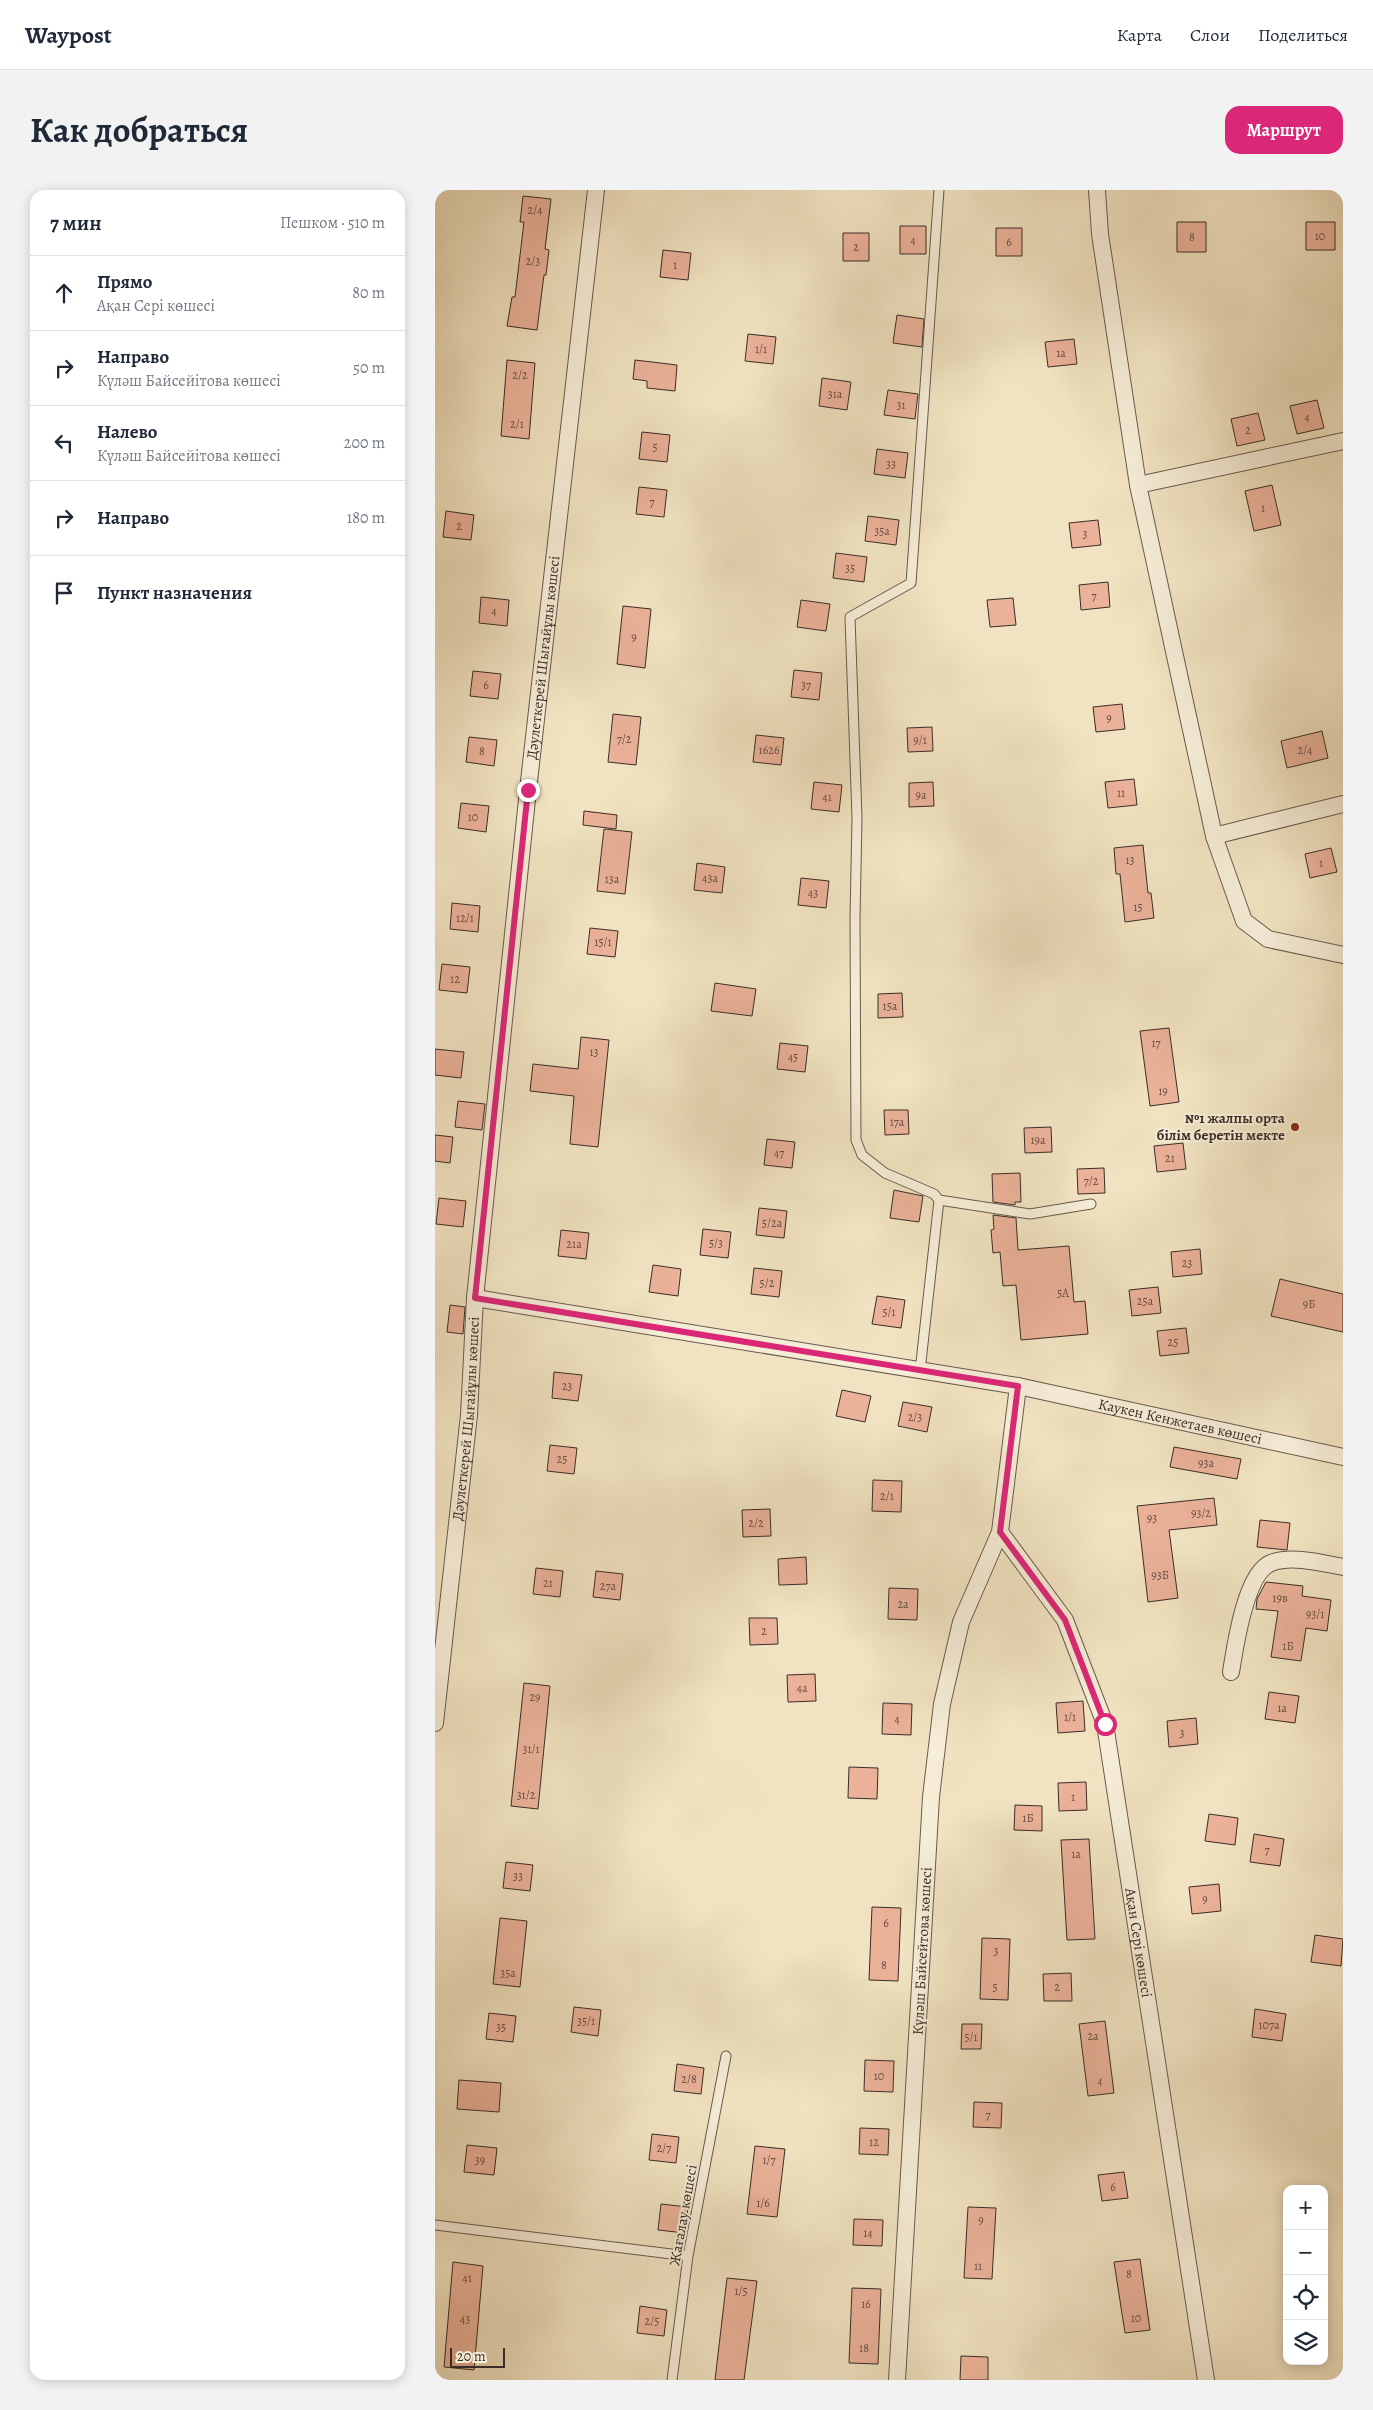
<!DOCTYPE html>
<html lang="ru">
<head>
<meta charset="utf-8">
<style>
  :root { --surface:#fff; --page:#f2f2f3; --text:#1f2937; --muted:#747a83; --line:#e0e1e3; --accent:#db2777 }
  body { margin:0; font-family:Alegreya,serif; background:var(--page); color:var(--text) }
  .controls { position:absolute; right:15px; bottom:15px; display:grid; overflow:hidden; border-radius:10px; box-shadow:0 2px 12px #0003 }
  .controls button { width:45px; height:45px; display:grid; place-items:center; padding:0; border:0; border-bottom:1px solid var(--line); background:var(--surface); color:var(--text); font:25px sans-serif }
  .scale { position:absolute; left:15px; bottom:12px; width:55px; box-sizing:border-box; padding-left:5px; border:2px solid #3a2d27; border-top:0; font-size:14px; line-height:18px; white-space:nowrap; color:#3a2d27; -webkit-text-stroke:4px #f6edd7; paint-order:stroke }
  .stop { position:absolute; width:15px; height:15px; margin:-11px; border:4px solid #db2777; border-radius:50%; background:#fff }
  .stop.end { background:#db2777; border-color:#fff; box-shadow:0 1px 5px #0008 }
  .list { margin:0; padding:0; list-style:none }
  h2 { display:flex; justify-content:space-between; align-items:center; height:65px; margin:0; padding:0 20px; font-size:21px }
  h2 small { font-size:16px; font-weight:400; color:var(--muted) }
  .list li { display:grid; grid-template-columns:32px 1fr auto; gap:15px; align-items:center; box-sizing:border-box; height:75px; padding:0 20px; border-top:1px solid var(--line) }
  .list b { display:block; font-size:19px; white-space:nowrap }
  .list p { margin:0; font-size:16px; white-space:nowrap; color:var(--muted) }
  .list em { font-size:16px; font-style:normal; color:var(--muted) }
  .icon { flex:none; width:28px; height:28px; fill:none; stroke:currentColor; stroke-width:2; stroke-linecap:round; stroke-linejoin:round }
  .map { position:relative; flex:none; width:908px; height:2190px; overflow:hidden; border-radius:15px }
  header { display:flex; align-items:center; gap:30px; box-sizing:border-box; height:70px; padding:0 25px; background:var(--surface); border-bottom:1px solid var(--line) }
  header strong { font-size:24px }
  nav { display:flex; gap:28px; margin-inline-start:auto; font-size:18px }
  .intro { display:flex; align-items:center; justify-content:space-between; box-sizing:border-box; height:120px; padding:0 30px }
  h1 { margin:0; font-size:35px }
  .button { padding:12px 22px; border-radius:15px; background:var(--accent); color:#fff; font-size:18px; font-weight:700 }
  main { display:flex; gap:30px; padding:0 30px }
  aside { flex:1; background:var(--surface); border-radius:15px; box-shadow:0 2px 12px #0003 }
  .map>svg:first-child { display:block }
  .building { fill:#ebb299; stroke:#3a2d27 }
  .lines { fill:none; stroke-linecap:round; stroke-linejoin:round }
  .service-casing { stroke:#685a4e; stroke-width:11 }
  .minor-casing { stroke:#685a4e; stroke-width:18 }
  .service { stroke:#f6edd7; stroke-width:9 }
  .minor { stroke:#f6edd7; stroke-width:16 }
  .route { stroke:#db2777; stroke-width:6 }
  .poi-dot { fill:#8f2418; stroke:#f6edd7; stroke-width:2 }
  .labels { text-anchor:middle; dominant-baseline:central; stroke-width:4; stroke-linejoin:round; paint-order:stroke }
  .number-label { font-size:12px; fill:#664e44 }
  .street-label { font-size:15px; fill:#3a2d27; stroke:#f6edd7 }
  .poi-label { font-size:15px; font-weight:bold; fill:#3a2d27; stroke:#f6edd7; text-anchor:end }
</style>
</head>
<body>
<header>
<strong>Waypost</strong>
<nav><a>Карта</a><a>Слои</a><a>Поделиться</a></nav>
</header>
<div class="intro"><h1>Как добраться</h1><a class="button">Маршрут</a></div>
<main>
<aside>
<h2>7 мин<small>Пешком · 510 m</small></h2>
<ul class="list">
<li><svg class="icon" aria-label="ahead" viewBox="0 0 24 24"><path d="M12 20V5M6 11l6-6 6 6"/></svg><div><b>Прямо</b><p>Ақан Сері көшесі</p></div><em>80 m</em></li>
<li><svg class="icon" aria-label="right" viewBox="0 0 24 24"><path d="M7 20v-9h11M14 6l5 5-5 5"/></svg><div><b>Направо</b><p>Күләш Байсейітова көшесі</p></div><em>50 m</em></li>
<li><svg class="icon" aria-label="left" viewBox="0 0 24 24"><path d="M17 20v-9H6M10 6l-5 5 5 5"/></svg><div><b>Налево</b><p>Күләш Байсейітова көшесі</p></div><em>200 m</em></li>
<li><svg class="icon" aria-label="right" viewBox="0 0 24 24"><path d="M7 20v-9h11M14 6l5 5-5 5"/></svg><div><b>Направо</b></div><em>180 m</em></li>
<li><svg class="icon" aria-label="arrive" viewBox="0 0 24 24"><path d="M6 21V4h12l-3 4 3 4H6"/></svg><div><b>Пункт назначения</b></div></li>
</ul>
</aside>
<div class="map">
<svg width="908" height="2190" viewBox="0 0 908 2190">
  <rect width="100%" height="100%" fill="#f1e3c1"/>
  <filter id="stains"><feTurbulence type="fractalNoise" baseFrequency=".004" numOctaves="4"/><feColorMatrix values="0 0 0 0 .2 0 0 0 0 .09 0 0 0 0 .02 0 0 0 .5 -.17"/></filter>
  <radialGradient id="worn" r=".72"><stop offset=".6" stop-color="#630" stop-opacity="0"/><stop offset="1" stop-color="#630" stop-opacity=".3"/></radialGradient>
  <path class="building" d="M 88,6 L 116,9 L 110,59 L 114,60 L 111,85 L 109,85 L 102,140 L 72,136 L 77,107 L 80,107 L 89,32 L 85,32 Z
    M 742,32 L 771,32 L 771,62 L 742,62 Z
    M 871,32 L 900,32 L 900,60 L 871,60 Z
    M 465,36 L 491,36 L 491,64 L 465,64 Z
    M 561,38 L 587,38 L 587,66 L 561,66 Z
    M 408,43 L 434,43 L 434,71 L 408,71 Z
    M 228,60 L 256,63 L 253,90 L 225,87 Z
    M 462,125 L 489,129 L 487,157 L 458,153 Z
    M 313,144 L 341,147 L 338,174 L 310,171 Z
    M 639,149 L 642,174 L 613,177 L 610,152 Z
    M 72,170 L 100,173 L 94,249 L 66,246 Z
    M 200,170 L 242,175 L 240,201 L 212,198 L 212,191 L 198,189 Z
    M 387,188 L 416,192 L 412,220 L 384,216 Z
    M 453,200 L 483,204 L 480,229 L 449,225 Z
    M 882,210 L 889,238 L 862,244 L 855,216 Z
    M 823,223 L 830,250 L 802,256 L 796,229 Z
    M 207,242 L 235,245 L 232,272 L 204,269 Z
    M 442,259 L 473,263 L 470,288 L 439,284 Z
    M 837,295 L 846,335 L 819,341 L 810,301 Z
    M 204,297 L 232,300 L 229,327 L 201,324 Z
    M 11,321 L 39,325 L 36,350 L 8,347 Z
    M 433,326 L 464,330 L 461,355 L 430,351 Z
    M 663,330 L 666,355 L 637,358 L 634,333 Z
    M 401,363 L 432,367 L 429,392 L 398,388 Z
    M 673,392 L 675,417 L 646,420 L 644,395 Z
    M 46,407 L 74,410 L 72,436 L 44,433 Z
    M 578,408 L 581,435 L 555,437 L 552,410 Z
    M 366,410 L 395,414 L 391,441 L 362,437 Z
    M 188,416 L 216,419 L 210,478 L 182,474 Z
    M 359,480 L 387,483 L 384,510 L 356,507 Z
    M 38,481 L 66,484 L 63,509 L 35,506 Z
    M 687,514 L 690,539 L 661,542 L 658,517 Z
    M 178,524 L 206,527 L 201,575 L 173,572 Z
    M 497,537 L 498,561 L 473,562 L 472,538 Z
    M 887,541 L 893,568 L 852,578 L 846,551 Z
    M 321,545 L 349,548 L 346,575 L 318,572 Z
    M 34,547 L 62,550 L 59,576 L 31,572 Z
    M 699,589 L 702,615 L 673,618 L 670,592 Z
    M 379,592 L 407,595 L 404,622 L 376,619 Z
    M 498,592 L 499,616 L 474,617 L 474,593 Z
    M 26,613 L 54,616 L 51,642 L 23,638 Z
    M 149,621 L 182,625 L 181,639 L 148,635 Z
    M 169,639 L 197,642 L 190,704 L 162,701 Z
    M 708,655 L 713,703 L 716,703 L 719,728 L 690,732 L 685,684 L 681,684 L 679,658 Z
    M 896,658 L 902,682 L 875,688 L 870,664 Z
    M 262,673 L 290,677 L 287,703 L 259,700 Z
    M 366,688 L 394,691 L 391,718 L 363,715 Z
    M 17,713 L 45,716 L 43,742 L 15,739 Z
    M 155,738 L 183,741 L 180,767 L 152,764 Z
    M 7,774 L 35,777 L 32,803 L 4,800 Z
    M 280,793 L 321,799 L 317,826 L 276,821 Z
    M 467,803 L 468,827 L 443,828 L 443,804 Z
    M 734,838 L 744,912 L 715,916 L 705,841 Z
    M 146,847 L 174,850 L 163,957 L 135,954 L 139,906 L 95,901 L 98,874 L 143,879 Z
    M 345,853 L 373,856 L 370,882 L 342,879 Z
    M 0,859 L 29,862 L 26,888 L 0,885 Z
    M 23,911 L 50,914 L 47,940 L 20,937 Z
    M 449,920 L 473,920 L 474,944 L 450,945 Z
    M 616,937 L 617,962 L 590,963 L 589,938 Z
    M 0,945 L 18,947 L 15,973 L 0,971 Z
    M 332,949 L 360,952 L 357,978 L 329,975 Z
    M 748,953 L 751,979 L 722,982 L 719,956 Z
    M 669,978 L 670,1003 L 643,1004 L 642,979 Z
    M 585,983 L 586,1012 L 580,1012 L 580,1015 L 558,1012 L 557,984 Z
    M 459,1000 L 488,1006 L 484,1032 L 455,1028 Z
    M 4,1008 L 31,1011 L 28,1037 L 1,1034 Z
    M 324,1018 L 352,1021 L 349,1048 L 321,1045 Z
    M 558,1025 L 581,1028 L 583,1060 L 634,1056 L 639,1112 L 650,1111 L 653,1144 L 586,1150 L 581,1095 L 568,1096 L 565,1062 L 558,1063 L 556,1040 L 559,1039 Z
    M 268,1039 L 296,1042 L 293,1068 L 265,1065 Z
    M 126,1040 L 154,1043 L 151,1069 L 123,1066 Z
    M 765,1059 L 767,1084 L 738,1087 L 736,1062 Z
    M 218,1075 L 246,1079 L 243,1106 L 214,1102 Z
    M 319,1078 L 347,1081 L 344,1107 L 316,1104 Z
    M 845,1089 L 908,1104 L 908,1142 L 836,1126 Z
    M 723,1097 L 726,1123 L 697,1126 L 694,1100 Z
    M 442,1106 L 470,1110 L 466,1138 L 437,1134 Z
    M 15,1115 L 30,1117 L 28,1144 L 12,1142 Z
    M 751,1138 L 754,1163 L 725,1166 L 722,1141 Z
    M 119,1182 L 147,1185 L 143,1211 L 117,1208 Z
    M 407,1200 L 436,1206 L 430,1232 L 401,1226 Z
    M 468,1212 L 497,1217 L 492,1242 L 463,1236 Z
    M 115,1255 L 142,1258 L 139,1284 L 112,1281 Z
    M 739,1257 L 806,1269 L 802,1289 L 735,1277 Z
    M 438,1290 L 467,1291 L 466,1322 L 437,1321 Z
    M 779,1308 L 782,1335 L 734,1340 L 743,1408 L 713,1412 L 702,1316 Z
    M 335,1319 L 336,1346 L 308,1347 L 307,1320 Z
    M 825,1330 L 855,1333 L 852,1360 L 822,1357 Z
    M 371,1367 L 372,1394 L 344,1395 L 343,1369 Z
    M 101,1378 L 128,1381 L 125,1407 L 98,1404 Z
    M 161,1381 L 188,1384 L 185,1410 L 158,1407 Z
    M 831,1392 L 868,1396 L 867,1406 L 896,1410 L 892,1441 L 871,1438 L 866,1471 L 836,1467 L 843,1421 L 821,1419 L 822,1409 Z
    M 454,1398 L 483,1399 L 482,1430 L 453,1429 Z
    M 314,1428 L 342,1428 L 343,1454 L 315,1455 Z
    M 380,1484 L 381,1511 L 353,1512 L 352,1485 Z
    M 89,1493 L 115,1496 L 103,1619 L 76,1616 Z
    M 834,1502 L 864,1506 L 860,1533 L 830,1529 Z
    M 648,1511 L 650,1541 L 623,1543 L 621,1513 Z
    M 448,1513 L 477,1514 L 476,1545 L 447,1544 Z
    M 761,1528 L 763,1554 L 734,1557 L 732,1531 Z
    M 414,1577 L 443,1578 L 442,1609 L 413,1608 Z
    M 651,1592 L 652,1620 L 624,1621 L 623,1593 Z
    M 580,1615 L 607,1616 L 607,1641 L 579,1640 Z
    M 774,1624 L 803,1628 L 800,1655 L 770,1651 Z
    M 819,1644 L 849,1649 L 845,1676 L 815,1672 Z
    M 654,1649 L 660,1749 L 632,1750 L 626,1650 Z
    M 71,1672 L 98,1675 L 95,1701 L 68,1698 Z
    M 784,1694 L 786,1721 L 757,1724 L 754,1697 Z
    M 437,1717 L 466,1718 L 463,1791 L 434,1790 Z
    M 65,1728 L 92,1731 L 85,1797 L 58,1794 Z
    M 880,1745 L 908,1749 L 906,1776 L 876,1772 Z
    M 547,1748 L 575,1749 L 573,1810 L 545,1809 Z
    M 636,1783 L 637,1811 L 609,1811 L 608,1784 Z
    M 139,1817 L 166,1820 L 163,1846 L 136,1842 Z
    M 820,1819 L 851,1824 L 847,1851 L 817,1847 Z
    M 54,1823 L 81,1826 L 78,1852 L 51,1849 Z
    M 670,1831 L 679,1903 L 653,1906 L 644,1834 Z
    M 527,1834 L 547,1834 L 546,1859 L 526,1859 Z
    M 430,1870 L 459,1871 L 458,1902 L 429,1901 Z
    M 242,1874 L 269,1878 L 266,1904 L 239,1901 Z
    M 24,1890 L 66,1893 L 64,1922 L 22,1919 Z
    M 539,1912 L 567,1913 L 566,1938 L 538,1937 Z
    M 425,1938 L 454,1939 L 453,1965 L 424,1964 Z
    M 217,1944 L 244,1947 L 241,1973 L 214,1970 Z
    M 32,1955 L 62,1958 L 59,1985 L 29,1982 Z
    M 320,1956 L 350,1959 L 342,2027 L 312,2024 Z
    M 689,1982 L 693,2008 L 667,2011 L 663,1985 Z
    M 226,2014 L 253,2017 L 250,2043 L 223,2040 Z
    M 533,2017 L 561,2018 L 557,2089 L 529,2088 Z
    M 419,2029 L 448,2030 L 447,2056 L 418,2055 Z
    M 705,2069 L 715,2140 L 690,2143 L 679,2072 Z
    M 18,2072 L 48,2076 L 39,2180 L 9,2177 Z
    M 292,2088 L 322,2091 L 309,2190 L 280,2190 Z
    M 417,2098 L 446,2099 L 443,2174 L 414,2173 Z
    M 205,2116 L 232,2120 L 229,2146 L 202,2143 Z
    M 526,2166 L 553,2167 L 553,2190 L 525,2190 Z"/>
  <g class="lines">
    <g class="service-casing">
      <path id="service" d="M 504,0 L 476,393 L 415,427 L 422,628 L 420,728 L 421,950 L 427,965 L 450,983 L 499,1004 L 504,1010 L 595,1024 L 656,1014
        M 485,1181 L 504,1010
        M 0,2035 L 253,2066
        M 237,2190 L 253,2066 L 291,1866"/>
    </g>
    <g class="minor-casing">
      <g id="minor">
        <path d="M 662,0 L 665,44 L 703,295 L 779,646 L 809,731 L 833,749 L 908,765"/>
        <path d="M 703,295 L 908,251"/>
        <path d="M 779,646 L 908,614"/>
        <path d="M 40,1108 L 583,1196 L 565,1342 L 526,1432 L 507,1514 L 496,1607 L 462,2190"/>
        <path id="s1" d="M 583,1196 L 908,1267"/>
        <path id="s2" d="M 565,1342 L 630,1430 L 670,1534 L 771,2190"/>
        <path d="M 796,1482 C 800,1458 810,1383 836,1373 C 857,1365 887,1373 908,1377"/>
        <path id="s3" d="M 0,1533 L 34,1225 L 40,1108 L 93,600 L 161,0"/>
      </g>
    </g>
    <use href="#service" class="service"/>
    <use href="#minor" class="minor"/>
  </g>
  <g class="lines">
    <path class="route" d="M 93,600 L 40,1108 L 583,1196 L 565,1342 L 630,1430 L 670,1534"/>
  </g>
  <circle class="poi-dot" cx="860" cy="937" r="5"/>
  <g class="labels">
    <g class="number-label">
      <text x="100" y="20">2/4</text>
      <text x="885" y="46">10</text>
      <text x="757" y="47">8</text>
      <text x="478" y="50">4</text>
      <text x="574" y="52">6</text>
      <text x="421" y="57">2</text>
      <text x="98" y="71">2/3</text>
      <text x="240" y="75">1</text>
      <text x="326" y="159">1/1</text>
      <text x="626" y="163">1а</text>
      <text x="85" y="185">2/2</text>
      <text x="400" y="204">31а</text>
      <text x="466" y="215">31</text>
      <text x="872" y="227">4</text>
      <text x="82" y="234">2/1</text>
      <text x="813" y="240">2</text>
      <text x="220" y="257">5</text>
      <text x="456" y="274">33</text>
      <text x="217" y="312">7</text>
      <text x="828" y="318">1</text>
      <text x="24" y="336">2</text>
      <text x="447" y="341">35а</text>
      <text x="650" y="344">3</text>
      <text x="415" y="378">35</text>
      <text x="659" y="406">7</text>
      <text x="59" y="421">4</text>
      <text x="199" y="447">9</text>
      <text x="51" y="495">6</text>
      <text x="371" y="495">37</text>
      <text x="674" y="528">9</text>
      <text x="189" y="549">7/2</text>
      <text x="485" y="550">9/1</text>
      <text x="334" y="560">1626</text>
      <text x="870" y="560">2/4</text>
      <text x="47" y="561">8</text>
      <text x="686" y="603">11</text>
      <text x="486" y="605">9а</text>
      <text x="392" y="607">41</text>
      <text x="38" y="627">10</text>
      <text x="695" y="670">13</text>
      <text x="886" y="673">1</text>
      <text x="275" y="688">43а</text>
      <text x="177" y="689">13а</text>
      <text x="378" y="703">43</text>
      <text x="703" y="717">15</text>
      <text x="30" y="728">12/1</text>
      <text x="168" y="752">15/1</text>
      <text x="20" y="789">12</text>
      <text x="455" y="816">15а</text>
      <text x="721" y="853">17</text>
      <text x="159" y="862">13</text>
      <text x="358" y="867">45</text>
      <text x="728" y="901">19</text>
      <text x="462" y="932">17а</text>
      <text x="603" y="950">19а</text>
      <text x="344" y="963">47</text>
      <text x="735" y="968">21</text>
      <text x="656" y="991">7/2</text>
      <text x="337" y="1033">5/2а</text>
      <text x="281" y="1053">5/3</text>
      <text x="139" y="1054">21а</text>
      <text x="752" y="1073">23</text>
      <text x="332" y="1093">5/2</text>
      <text x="628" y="1103">5А</text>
      <text x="710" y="1111">25а</text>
      <text x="874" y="1114">9Б</text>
      <text x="454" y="1122">5/1</text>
      <text x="738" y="1152">25</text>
      <text x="132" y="1196">23</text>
      <text x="480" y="1227">2/3</text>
      <text x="127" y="1269">25</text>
      <text x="771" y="1273">93а</text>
      <text x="452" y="1306">2/1</text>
      <text x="766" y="1323">93/2</text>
      <text x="717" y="1328">93</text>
      <text x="321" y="1333">2/2</text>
      <text x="725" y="1385">93Б</text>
      <text x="113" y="1393">21</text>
      <text x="173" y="1396">27а</text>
      <text x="845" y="1408">19в</text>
      <text x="468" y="1414">2а</text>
      <text x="880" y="1424">93/1</text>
      <text x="329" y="1441">2</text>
      <text x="853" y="1456">1Б</text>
      <text x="367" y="1498">4а</text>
      <text x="100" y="1507">29</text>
      <text x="847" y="1518">1а</text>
      <text x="635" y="1527">1/1</text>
      <text x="462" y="1529">4</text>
      <text x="747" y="1543">3</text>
      <text x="96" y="1559">31/1</text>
      <text x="91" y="1605">31/2</text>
      <text x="638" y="1607">1</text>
      <text x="593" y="1628">1Б</text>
      <text x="832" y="1660">7</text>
      <text x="641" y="1664">1а</text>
      <text x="83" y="1686">33</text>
      <text x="770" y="1709">9</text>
      <text x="451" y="1733">6</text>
      <text x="561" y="1761">3</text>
      <text x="449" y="1775">8</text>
      <text x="73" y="1783">35а</text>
      <text x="560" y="1797">5</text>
      <text x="622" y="1797">2</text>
      <text x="151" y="1831">35/1</text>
      <text x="834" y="1835">107а</text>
      <text x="66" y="1837">35</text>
      <text x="658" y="1846">2а</text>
      <text x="536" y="1847">5/1</text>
      <text x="444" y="1886">10</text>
      <text x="254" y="1889">2/8</text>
      <text x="665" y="1891">4</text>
      <text x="553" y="1925">7</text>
      <text x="439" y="1952">12</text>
      <text x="229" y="1958">2/7</text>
      <text x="45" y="1970">39</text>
      <text x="334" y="1970">1/7</text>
      <text x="678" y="1997">6</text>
      <text x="328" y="2013">1/6</text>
      <text x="546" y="2030">9</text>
      <text x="433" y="2043">14</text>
      <text x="543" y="2076">11</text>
      <text x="694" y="2084">8</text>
      <text x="32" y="2088">41</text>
      <text x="306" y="2101">1/5</text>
      <text x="431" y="2114">16</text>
      <text x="701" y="2128">10</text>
      <text x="30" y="2129">43</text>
      <text x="217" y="2131">2/5</text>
      <text x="429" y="2158">18</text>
    </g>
    <g class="street-label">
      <text stroke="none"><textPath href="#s3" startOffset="1071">Дәулеткерей Шығайұлы көшесі</textPath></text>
      <text stroke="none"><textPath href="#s3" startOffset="306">Дәулеткерей Шығайұлы көшесі</textPath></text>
      <text stroke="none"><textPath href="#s1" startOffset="166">Каукен Кенжетаев көшесі</textPath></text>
      <text stroke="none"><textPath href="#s2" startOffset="442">Ақан Сері көшесі</textPath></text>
      <text transform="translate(487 1761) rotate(-87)">Күләш Байсейтова көшесі</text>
      <text transform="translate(248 2025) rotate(-80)">Жағалау көшесі</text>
    </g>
    <g class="poi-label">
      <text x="850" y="928">№1 жалпы орта<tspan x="850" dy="17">білім беретін мекте</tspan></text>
    </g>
  </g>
  <rect width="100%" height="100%" filter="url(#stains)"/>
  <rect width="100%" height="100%" fill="url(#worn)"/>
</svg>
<div class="controls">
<button>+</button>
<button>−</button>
<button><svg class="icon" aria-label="locate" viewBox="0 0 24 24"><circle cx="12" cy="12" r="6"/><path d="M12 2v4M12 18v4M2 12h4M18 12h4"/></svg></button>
<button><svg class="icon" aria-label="layers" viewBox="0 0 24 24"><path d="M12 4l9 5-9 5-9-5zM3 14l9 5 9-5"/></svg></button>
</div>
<div class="scale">20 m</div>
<div class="stop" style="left:670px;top:1534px"></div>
<div class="stop end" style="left:93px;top:600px"></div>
</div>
</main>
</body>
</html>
